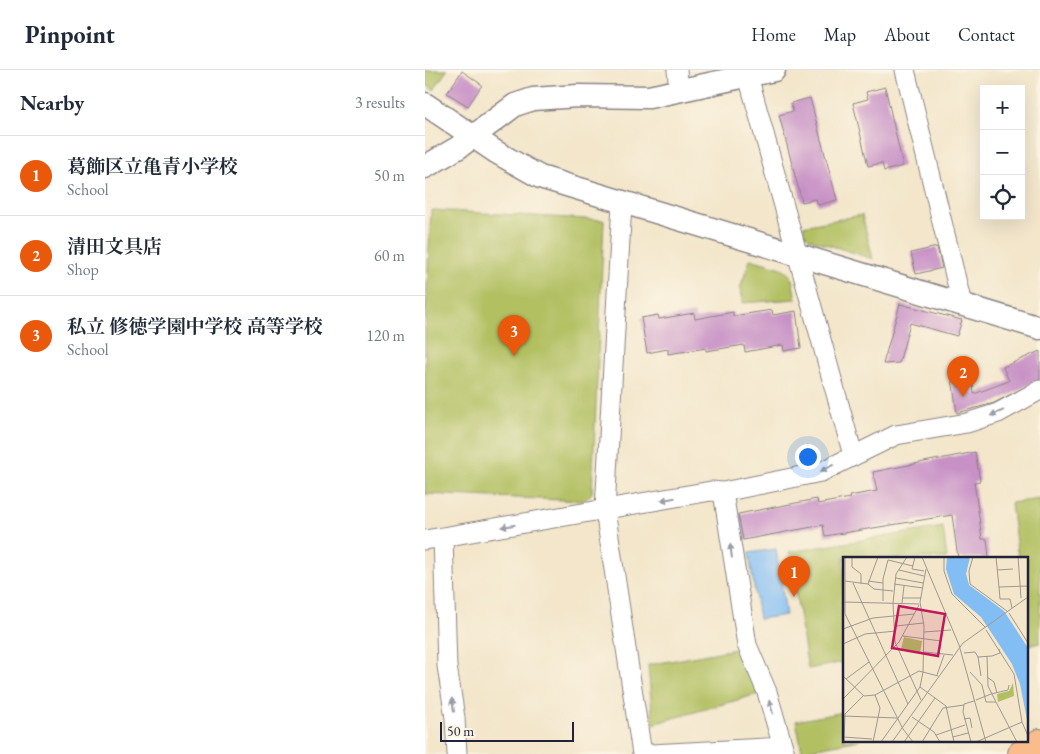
<!DOCTYPE html>
<html lang="en">
<head>
<meta charset="utf-8">
<style>
  :root { --surface:#fff; --page:#f6f6f7; --text:#1f2937; --muted:#747a83; --line:#e0e1e3; --accent:#ea580c }
  body { margin:0; font-family:"EB Garamond","Noto Serif JP",serif; background:var(--page); color:var(--text) }
  .controls { position:absolute; right:15px; top:15px; display:grid; overflow:hidden; border-radius:0px; box-shadow:0 5px 20px #0002 }
  .controls button { width:45px; height:45px; display:grid; place-items:center; padding:0; border:0; border-bottom:1px solid var(--line); background:var(--surface); color:var(--text); font:25px sans-serif }
  .scale { position:absolute; left:15px; bottom:12px; width:134px; box-sizing:border-box; padding-left:5px; border:2px solid #22223b; border-top:0; font-size:14px; line-height:18px; white-space:nowrap; color:#22223b; -webkit-text-stroke:4px #fcf5e5; paint-order:stroke }
  .you { position:absolute; left:382px; top:386px; width:18px; height:18px; margin:-12px; border:4px solid #fff; border-radius:50%; background:#1a73e8; box-shadow:0 0 0 8px #1a73e833 }
  .badge { display:grid; place-items:center; width:32px; height:32px; border-radius:50%; background:var(--accent); color:#fff; font-size:16px; font-weight:700 }
  .pin { position:absolute; translate:-50% -41px; filter:drop-shadow(0 1px 2px #0008) }
  .pin::after { content:''; position:absolute; top:26px; width:18px; height:15px; background:inherit; clip-path:polygon(0 0,100% 0,50% 100%) }
  .list { margin:0; padding:0; list-style:none }
  h2 { display:flex; justify-content:space-between; align-items:center; height:65px; margin:0; padding:0 20px; font-size:21px }
  h2 small { font-size:16px; font-weight:400; color:var(--muted) }
  .list li { display:grid; grid-template-columns:32px 1fr auto; gap:15px; align-items:center; box-sizing:border-box; height:80px; padding:0 20px; border-top:1px solid var(--line) }
  .list b { display:block; font-size:19px; white-space:nowrap }
  .list p { margin:0; font-size:16px; white-space:nowrap; color:var(--muted) }
  .list em { font-size:16px; font-style:normal; color:var(--muted) }
  .icon { flex:none; width:28px; height:28px; fill:none; stroke:currentColor; stroke-width:2; stroke-linecap:round; stroke-linejoin:round }
  .map { position:relative; flex:none; width:615px; height:684px; overflow:hidden }
  header { display:flex; align-items:center; gap:30px; box-sizing:border-box; height:70px; padding:0 25px; background:var(--surface); border-bottom:1px solid var(--line) }
  header strong { font-size:24px }
  nav { display:flex; gap:28px; margin-inline-start:auto; font-size:18px }
  main { display:flex }
  aside { flex:1; background:var(--surface) }
  .map>svg:first-child { display:block }
  .green { fill:#b2c062; stroke:#6a714e }
  .water { fill:#82bdf4; stroke:#527098 }
  .building { fill:#c891c6 }
  .lines { fill:none; stroke-linecap:round; stroke-linejoin:round }
  .minor-casing { stroke:#8a8483; stroke-width:21 }
  .tertiary-casing { stroke:#8a8483; stroke-width:25 }
  .primary-casing { stroke:#8a8483; stroke-width:30 }
  .minor { stroke:#fff; stroke-width:19 }
  .tertiary { stroke:#fff; stroke-width:22 }
  .primary { stroke:#f9bc8a; stroke-width:28 }
  .oneway { fill:#9c9ca7 }
  .inset-road { fill:none; stroke:#9f9891; stroke-width:1 }
  .view { fill:#c2185b; fill-opacity:0.15; stroke:#c2185b; stroke-width:2.5 }
  .inset-edge { fill:none; stroke:#22223b; stroke-width:2.5 }
</style>
</head>
<body>
<header>
<strong>Pinpoint</strong>
<nav><a>Home</a><a>Map</a><a>About</a><a>Contact</a></nav>
</header>
<main>
<aside>
<h2>Nearby<small>3 results</small></h2>
<ul class="list">
<li><span class="badge">1</span><div><b>葛飾区立亀青小学校</b><p>School</p></div><em>50 m</em></li>
<li><span class="badge">2</span><div><b>清田文具店</b><p>Shop</p></div><em>60 m</em></li>
<li><span class="badge">3</span><div><b>私立 修徳学園中学校 高等学校</b><p>School</p></div><em>120 m</em></li>
</ul>
</aside>
<div class="map">
<svg width="615" height="684" viewBox="0 0 615 684">
  <rect width="100%" height="100%" fill="#fcf5e5"/>
  <filter id="ink" filterUnits="userSpaceOnUse"><feTurbulence type="fractalNoise" baseFrequency=".02" numOctaves="2"/><feDisplacementMap in="SourceGraphic" scale="10" xChannelSelector="R" yChannelSelector="G"/><feConvolveMatrix kernelMatrix="1 2 1 2 8 2 1 2 1" color-interpolation-filters="sRGB"/></filter>
  <filter id="wash" filterUnits="userSpaceOnUse"><feTurbulence type="fractalNoise" baseFrequency=".0096" numOctaves="4" result="noise"/><feDisplacementMap in="SourceGraphic" scale="20" xChannelSelector="R" yChannelSelector="G"/><feGaussianBlur stdDeviation="1.12" result="paint"/><feColorMatrix in="noise" values="0 0 0 0 0 0 0 0 0 0 0 0 0 0 0 0 0 1.4 0 .05"/><feComposite in="paint" operator="in"/></filter>
  <g filter="url(#wash)">
    <rect width="100%" height="100%" fill="#f3e6cb"/>
    <path class="green" d="M 0,0 L 22,0 L 9,20 L 0,14 Z
      M 6,140 L 179,150 L 167,423 L 159,431 L 0,424 L 0,257 Z
      M 437,145 L 448,189 L 385,169 L 380,164 L 378,156 Z
      M 325,189 L 357,198 L 366,205 L 371,229 L 317,233 L 315,219 Z
      M 615,429 L 615,573 L 605,575 L 601,545 L 601,488 L 593,488 L 586,433 Z
      M 518,457 L 522,488 L 419,488 L 419,592 L 383,599 L 364,482 Z
      M 316,578 L 333,624 L 228,654 L 223,595 Z
      M 419,642 L 419,670 L 434,670 L 377,681 L 371,651 Z"/>
    <path class="water" d="M 351,479 L 361,545 L 334,549 L 324,483 Z"/>
    <g id="blocks">
      <path class="building" d="M 37,1 L 57,15 L 43,36 L 22,23 Z
        M 460,17 L 478,96 L 459,101 L 457,93 L 443,96 L 428,33 L 443,29 L 441,22 Z
        M 385,28 L 412,130 L 393,135 L 391,129 L 377,132 L 354,45 L 368,41 L 366,33 Z
        M 512,177 L 517,198 L 491,204 L 486,183 Z
        M 475,234 L 537,250 L 532,266 L 485,253 L 474,293 L 458,294 Z
        M 347,240 L 348,245 L 371,241 L 376,278 L 359,281 L 358,275 L 320,282 L 319,275 L 281,281 L 281,278 L 243,284 L 243,279 L 222,283 L 216,248 L 233,245 L 234,249 L 269,243 L 270,249 L 308,242 L 308,246 Z
        M 615,281 L 615,309 L 569,333 L 532,343 L 527,308 L 547,305 L 549,324 L 584,311 L 578,297 Z
        M 550,382 L 555,411 L 549,412 L 557,469 L 562,469 L 564,488 L 533,488 L 527,445 L 400,466 L 398,455 L 318,470 L 313,444 L 392,429 L 393,434 L 425,428 L 424,426 L 452,421 L 448,402 Z"/>
    </g>
  </g>
  <g filter="url(#ink)">
    <use href="#blocks" fill-opacity="0" stroke="#8a8483" stroke-width="1"/>
    <g class="lines">
      <g class="minor-casing">
        <path id="minor" d="M 252,0 L 254,20
          M 480,0 L 537,234
          M 323,6 L 428,385
          M 197,133 L 180,440 L 217,684
          M 298,422 L 322,575 L 342,622 L 360,684
          M 18,467 L 22,596 L 30,648 L 32,684
          M 0,470 L 286,421 L 298,422 L 396,402 L 471,365 L 542,353 L 573,343 L 615,320
          M 226,684 L 358,677"/>
      </g>
      <g class="tertiary-casing">
        <path id="tertiary" d="M 0,34 L 71,82 L 115,107 L 615,258
          M 0,97 L 34,77 L 90,35 L 108,29 L 153,26 L 224,27 L 349,0"/>
      </g>
      <g class="primary-casing">
        <path id="primary" d="M 597,684 L 615,673"/>
      </g>
      <use href="#minor" class="minor"/>
      <use href="#tertiary" class="tertiary"/>
      <use href="#primary" class="primary"/>
    </g>
    <defs><path id="oneway-solid" d="M-6-.8H1V-3.2L6.5 0L1 3.2V.8H-6Z" transform="scale(1.25)"/></defs>
    <g class="oneway">
      <use href="#oneway-solid" transform="translate(572 343) rotate(157)"/>
      <use href="#oneway-solid" transform="translate(402 398) rotate(154)"/>
      <use href="#oneway-solid" transform="translate(243 429) rotate(170)"/>
      <use href="#oneway-solid" transform="translate(83 456) rotate(171)"/>
      <use href="#oneway-solid" transform="translate(306 481) rotate(-98)"/>
      <use href="#oneway-solid" transform="translate(28 635) rotate(-99)"/>
      <use href="#oneway-solid" transform="translate(346 637) rotate(-106)"/>
    </g>
  </g>
  <g transform="translate(418 487)">
    <rect width="185" height="185" fill="#f3e6cb"/>
    <path d="M 61,80 L 79,84 L 77,96 L 58,92 ZM 170,126 L 171,139 L 155,145 L 154,137 L 166,134 Z" fill="#b2c062"/>
    <path d="M 104,0 L 127,0 L 123,17 L 126,28 L 161,54 L 185,91 L 185,168 L 177,127 L 169,107 L 138,60 L 111,37 L 103,12 Z" fill="#82bdf4"/>
    <path class="inset-road" d="M 2,0 L 2,57 L 60,172 L 70,185M 9,0 L 9,10 L 18,17 L 18,27M 35,0 L 25,27 L 31,32 L 50,34M 72,0 L 69,12 L 81,14M 79,0 L 116,88 L 143,185M 101,0 L 101,14 L 109,37 L 142,70M 130,0 L 126,14 L 127,27 L 164,54M 153,0 L 156,30 L 185,29M 175,0 L 178,41M 56,13 L 81,19M 154,13 L 170,12M 53,21 L 80,26M 2,24 L 25,27M 25,24 L 40,26M 10,26 L 65,147 L 38,185M 51,27 L 80,31M 156,30 L 157,42 L 167,42 L 169,51M 60,41 L 78,41M 40,44 L 40,22 L 45,3 L 70,9M 1,45 L 76,47M 50,46 L 52,85 L 78,143M 50,46 L 53,17 L 64,0M 59,46 L 61,29M 166,56 L 185,86M 53,69 L 80,66M 0,72 L 30,61 L 71,57M 143,73 L 171,117 L 179,165 L 185,179M 81,75 L 108,73M 60,79 L 98,84M 0,87 L 22,77 L 53,74M 81,95 L 110,98M 121,96 L 132,95 L 135,100 L 149,99 L 157,96 L 156,92M 96,97 L 99,74M 144,99 L 145,129 L 153,145M 135,100 L 138,119M 127,115 L 139,128 L 143,145 L 153,145 L 174,185M 94,118 L 101,98M 0,119 L 21,139 L 32,138 L 76,114 L 95,119M 144,120 L 151,125 L 154,136M 3,122 L 26,105M 77,130 L 103,149 L 111,185M 148,137 L 165,133 L 166,128M 0,142 L 56,85 L 76,48M 133,143 L 148,137M 65,147 L 77,130 L 80,115 L 81,69 L 77,45 L 83,12M 0,159 L 54,161M 69,160 L 91,175 L 97,185M 121,162 L 127,161 L 129,171M 93,178 L 122,168M 0,180 L 29,182M 110,180 L 125,176M 1,185 L 2,157 L 20,139M 30,185 L 37,151 L 32,138M 49,185 L 120,86 L 185,40M 61,185 L 92,141M 79,185 L 100,151 L 121,148M 128,185 L 120,155 L 121,147 L 131,144M 133,185 L 179,165"/>
    <path class="view" d="M 56,49 L 102,57 L 95,99 L 49,91 Z"/>
    <rect width="185" height="185" class="inset-edge"/>
  </g>
</svg>
<div class="controls">
<button>+</button>
<button>−</button>
<button><svg class="icon" aria-label="locate" viewBox="0 0 24 24"><circle cx="12" cy="12" r="6"/><path d="M12 2v4M12 18v4M2 12h4M18 12h4"/></svg></button>
</div>
<div class="scale">50 m</div>
<div class="you"></div>
<div class="pin badge" style="left:369px;top:527px">1</div>
<div class="pin badge" style="left:538px;top:327px">2</div>
<div class="pin badge" style="left:89px;top:286px">3</div>
</div>
</main>
</body>
</html>
